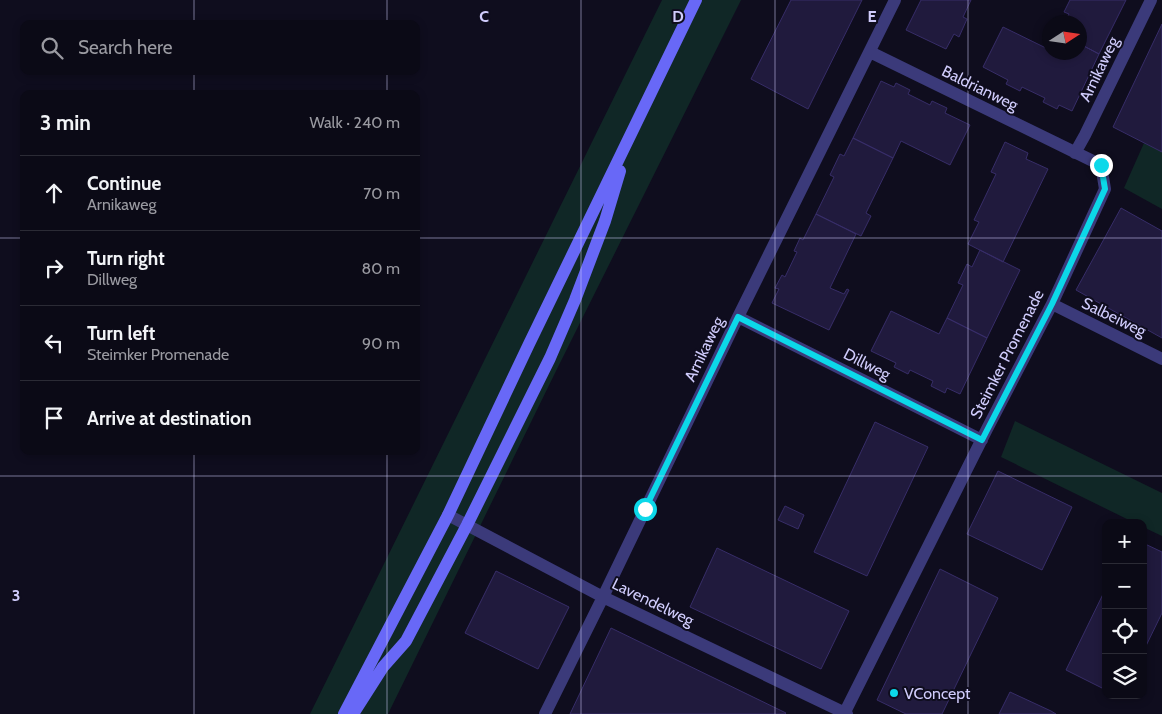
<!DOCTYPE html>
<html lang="en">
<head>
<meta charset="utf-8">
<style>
  :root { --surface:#0b0a16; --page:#191823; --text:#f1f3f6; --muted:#9a9aa1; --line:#2b2b35 }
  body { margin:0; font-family:Cabin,sans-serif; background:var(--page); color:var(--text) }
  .controls { position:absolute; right:15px; bottom:15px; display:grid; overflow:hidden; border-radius:10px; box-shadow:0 2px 8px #0003 }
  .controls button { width:45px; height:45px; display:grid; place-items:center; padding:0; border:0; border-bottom:1px solid var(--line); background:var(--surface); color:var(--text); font:25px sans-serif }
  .compass { position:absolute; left:1042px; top:15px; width:45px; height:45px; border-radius:50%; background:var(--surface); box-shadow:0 2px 8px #0003; rotate:78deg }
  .stop { position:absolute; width:15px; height:15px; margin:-11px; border:4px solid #0cd8e9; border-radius:50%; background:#fff }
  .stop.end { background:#0cd8e9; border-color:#fff; box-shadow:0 1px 5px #0008 }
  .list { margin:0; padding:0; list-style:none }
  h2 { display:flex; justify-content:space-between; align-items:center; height:65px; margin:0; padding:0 20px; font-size:21px }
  h2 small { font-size:16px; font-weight:400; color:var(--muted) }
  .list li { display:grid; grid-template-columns:32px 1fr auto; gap:15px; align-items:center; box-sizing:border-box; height:75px; padding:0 20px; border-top:1px solid var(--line) }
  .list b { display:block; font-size:19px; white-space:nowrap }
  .list p { margin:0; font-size:16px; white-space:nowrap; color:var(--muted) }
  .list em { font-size:16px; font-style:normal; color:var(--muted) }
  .icon { flex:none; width:28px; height:28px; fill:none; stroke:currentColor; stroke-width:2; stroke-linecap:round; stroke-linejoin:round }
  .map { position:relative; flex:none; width:1162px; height:714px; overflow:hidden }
  .search { position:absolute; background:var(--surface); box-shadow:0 2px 8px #0003; left:20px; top:20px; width:400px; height:55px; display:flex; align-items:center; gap:12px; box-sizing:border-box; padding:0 18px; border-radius:10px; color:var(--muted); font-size:19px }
  .panel { position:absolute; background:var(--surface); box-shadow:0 2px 8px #0003; left:20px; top:90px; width:400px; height:365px; border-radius:10px }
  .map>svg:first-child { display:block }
  .green { fill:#102726 }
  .building { fill:#201a3d; stroke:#372d68 }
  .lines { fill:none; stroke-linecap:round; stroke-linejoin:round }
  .street { stroke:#3b3a7a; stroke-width:12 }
  .secondary { stroke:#6868f7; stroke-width:12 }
  .route { stroke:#0cd8e9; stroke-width:6 }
  .grid { fill:none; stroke:#d0ccfc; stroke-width:1; stroke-opacity:0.55 }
  .poi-dot { fill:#0cd8e9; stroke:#0f0d1e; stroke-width:2 }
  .labels { text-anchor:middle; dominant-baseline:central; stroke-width:4; stroke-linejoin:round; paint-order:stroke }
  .street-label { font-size:16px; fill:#d0ccfc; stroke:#0f0d1e }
  .poi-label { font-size:16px; fill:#d0ccfc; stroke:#0f0d1e; text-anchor:start }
  .grid-label { font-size:16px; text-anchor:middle; font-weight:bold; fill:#d0ccfc; stroke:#0f0d1e; stroke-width:4; stroke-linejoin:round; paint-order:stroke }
</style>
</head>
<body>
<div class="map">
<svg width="1162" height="714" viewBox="0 0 1162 714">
  <rect width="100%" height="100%" fill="#0f0d1e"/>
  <path class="green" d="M 662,0 L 741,0 L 556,371 L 388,714 L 310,714 Z
    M 1144,143 L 1162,152 L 1162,209 L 1124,188 Z
    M 1015,421 L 1162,493 L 1162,536 L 1143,527 L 1143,523 L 1135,523 L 1001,457 Z"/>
  <path class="building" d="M 791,0 L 862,0 L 808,109 L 751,79 Z
    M 921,0 L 971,0 L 963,17 L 967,19 L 959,37 L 954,34 L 946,49 L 906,30 Z
    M 1070,0 L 1126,0 L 1099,54 L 1080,44 L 1080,22 L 1065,22 L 1069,14 L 1064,12 Z
    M 1162,24 L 1162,152 L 1113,127 Z
    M 1003,27 L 1050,50 L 1050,52 L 1080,52 L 1080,44 L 1099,54 L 1072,111 L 1059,105 L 1057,109 L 1043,102 L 1045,98 L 1022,87 L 1020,91 L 1006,84 L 1008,80 L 983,67 Z
    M 881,81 L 894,87 L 896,83 L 910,90 L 908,94 L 930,105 L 932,101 L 947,108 L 945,113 L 970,125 L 950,165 L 901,141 L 893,158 L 853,138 Z
    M 853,138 L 893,158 L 866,213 L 871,216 L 861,236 L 816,214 L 834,177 L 830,175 L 840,154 L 844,156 Z
    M 1005,142 L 1028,153 L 1026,159 L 1048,169 L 1003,262 L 968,244 L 979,222 L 974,220 L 996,174 L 991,172 Z
    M 1121,208 L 1162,231 L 1162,338 L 1076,290 Z
    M 816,214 L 856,234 L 830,288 L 844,294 L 847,289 L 849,290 L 829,330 L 772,303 L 779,289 L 775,288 L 782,275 L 785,277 L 797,252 L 794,251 L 800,238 L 803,240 Z
    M 980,250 L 1020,270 L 987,338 L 947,318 L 963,285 L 958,283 L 967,264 L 972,267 Z
    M 891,311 L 939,334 L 947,318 L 987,338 L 960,394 L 947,388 L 945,393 L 931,386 L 933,381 L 910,370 L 908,374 L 894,367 L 896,363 L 871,351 Z
    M 875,422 L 928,447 L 867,576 L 814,552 Z
    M 998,471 L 1072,507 L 1042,570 L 967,534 Z
    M 785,506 L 804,515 L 798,529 L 778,520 Z
    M 1143,543 L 1162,552 L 1162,613 L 1143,652 Z
    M 717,548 L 849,611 L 821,669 L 690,607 Z
    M 940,569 L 998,598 L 942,714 L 906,714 L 877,700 Z
    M 496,571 L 569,607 L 538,669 L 465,633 Z
    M 1106,588 L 1106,690 L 1066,670 Z
    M 611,628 L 786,713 L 785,714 L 570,714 Z
    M 1010,692 L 1051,711 L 1056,714 L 999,714 Z"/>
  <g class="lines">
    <path class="street" d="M 1075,153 L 1085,135 L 1151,0
      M 1052,304 L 1162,359
      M 738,317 L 982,440
      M 448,515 L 603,597 L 847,714
      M 545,714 L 603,597 L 738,317 L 895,0
      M 844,714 L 987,429 L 1052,304 L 1105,189 L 1101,165 L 870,52"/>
    <path class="secondary" d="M 344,714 L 448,515 L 529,344 L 696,0
      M 353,714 L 383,667 L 406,641 L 467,525 L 550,358 L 575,300 L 605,221 L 620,171"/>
  </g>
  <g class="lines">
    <path class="route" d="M 645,509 L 738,317 L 982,440 L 1052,304 L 1105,189 L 1101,165"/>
  </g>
  <path class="grid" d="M 194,0 L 194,24M 387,0 L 387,24M 581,0 L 581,714M 775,0 L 775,714M 968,0 L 968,714M 194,71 L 194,94M 387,71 L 387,94M 0,238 L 24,238M 416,238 L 1162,238M 194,451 L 194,714M 387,451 L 387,714M 0,476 L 1162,476"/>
  <circle class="poi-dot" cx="894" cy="693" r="5"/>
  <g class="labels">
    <g class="street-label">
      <text transform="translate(1099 69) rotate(-64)">Arnikaweg</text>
      <text transform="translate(980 88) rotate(26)">Baldrianweg</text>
      <text transform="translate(1114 317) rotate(26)">Salbeiweg</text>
      <text transform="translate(704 349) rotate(-64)">Arnikaweg</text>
      <text transform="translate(1007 354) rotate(-63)">Steimker Promenade</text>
      <text transform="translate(867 364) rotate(27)">Dillweg</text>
      <text transform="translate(653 602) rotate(26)">Lavendelweg</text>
    </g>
    <g class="poi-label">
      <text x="904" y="693">VConcept</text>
    </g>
  </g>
  <g class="grid-label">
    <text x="484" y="22">C</text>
    <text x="678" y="22">D</text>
    <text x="872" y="22">E</text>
    <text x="16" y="601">3</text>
  </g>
</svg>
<div class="controls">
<button>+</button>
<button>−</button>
<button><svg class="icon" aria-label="locate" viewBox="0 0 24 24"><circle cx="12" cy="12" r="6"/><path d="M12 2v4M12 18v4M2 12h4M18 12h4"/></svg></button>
<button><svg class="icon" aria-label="layers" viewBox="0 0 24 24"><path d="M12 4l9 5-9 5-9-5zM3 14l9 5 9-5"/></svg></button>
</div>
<svg class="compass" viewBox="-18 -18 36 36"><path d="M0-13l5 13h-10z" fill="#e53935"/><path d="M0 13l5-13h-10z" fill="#9a9aa1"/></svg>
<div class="stop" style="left:645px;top:509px"></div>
<div class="stop end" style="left:1101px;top:165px"></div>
<div class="search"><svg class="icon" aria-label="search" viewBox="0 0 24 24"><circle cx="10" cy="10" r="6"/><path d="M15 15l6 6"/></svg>Search here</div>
<section class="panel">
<h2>3 min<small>Walk · 240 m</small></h2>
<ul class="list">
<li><svg class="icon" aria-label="ahead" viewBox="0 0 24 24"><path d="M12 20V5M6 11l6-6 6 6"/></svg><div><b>Continue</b><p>Arnikaweg</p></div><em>70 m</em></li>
<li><svg class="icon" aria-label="right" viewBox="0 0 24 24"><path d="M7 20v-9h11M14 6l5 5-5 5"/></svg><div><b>Turn right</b><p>Dillweg</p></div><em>80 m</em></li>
<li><svg class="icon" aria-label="left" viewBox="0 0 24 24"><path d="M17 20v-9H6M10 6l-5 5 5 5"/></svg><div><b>Turn left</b><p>Steimker Promenade</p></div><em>90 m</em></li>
<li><svg class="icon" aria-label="arrive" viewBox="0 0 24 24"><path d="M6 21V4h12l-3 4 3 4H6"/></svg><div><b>Arrive at destination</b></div></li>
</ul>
</section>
</div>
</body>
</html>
